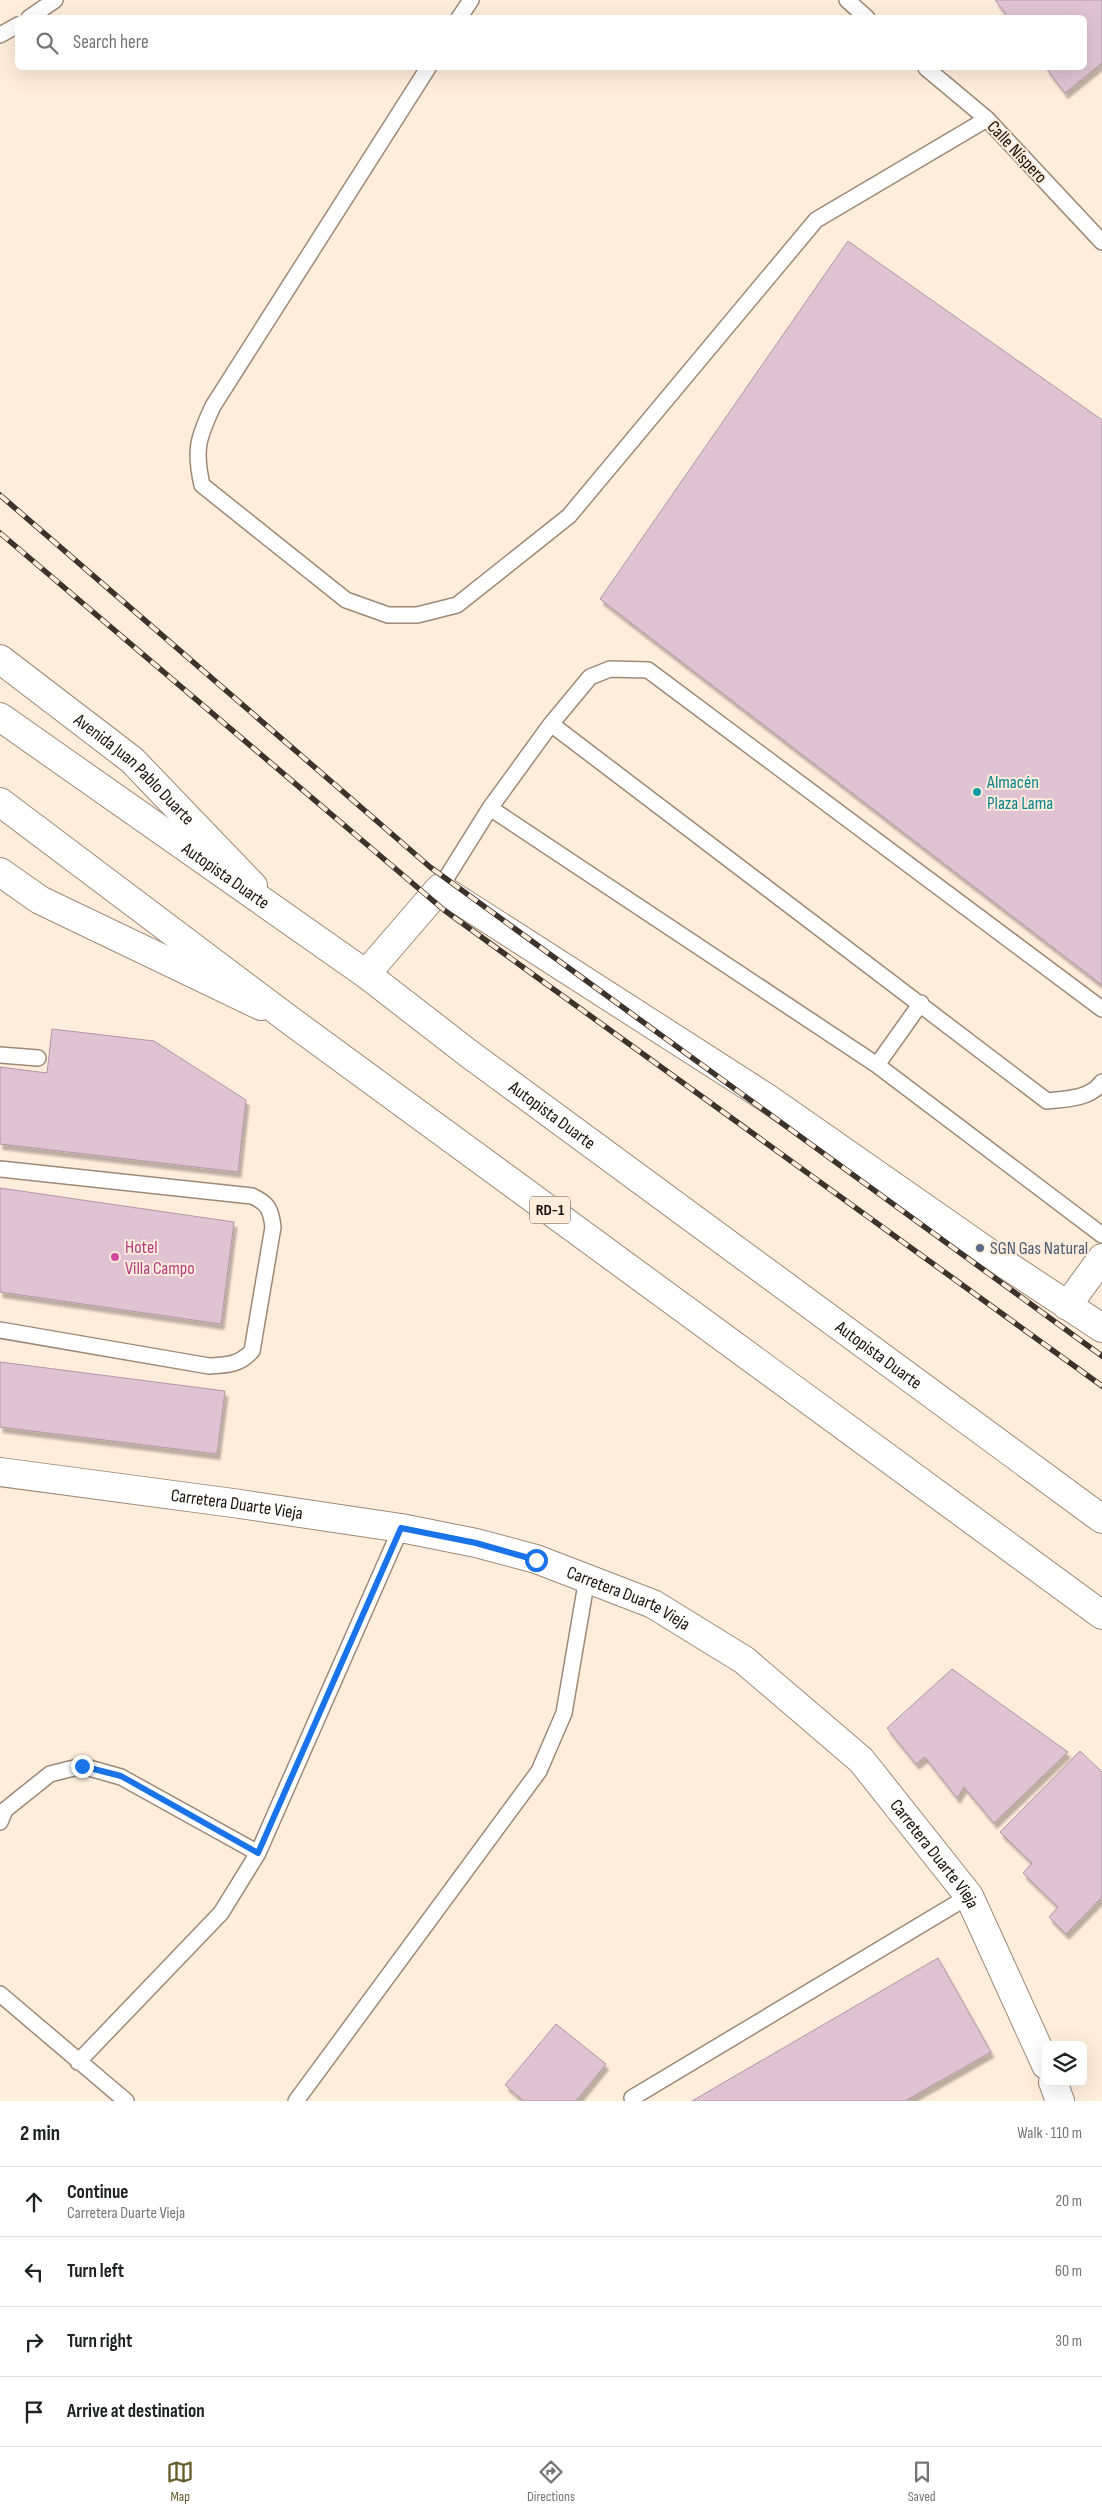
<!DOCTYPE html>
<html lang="en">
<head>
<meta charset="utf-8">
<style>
  :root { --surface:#fff; --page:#f2f2f2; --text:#202124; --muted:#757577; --line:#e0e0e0; --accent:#655c29 }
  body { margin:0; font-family:"Sofia Sans Condensed",sans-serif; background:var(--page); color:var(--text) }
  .controls { position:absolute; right:15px; bottom:15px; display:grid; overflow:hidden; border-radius:8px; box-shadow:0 5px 20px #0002 }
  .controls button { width:45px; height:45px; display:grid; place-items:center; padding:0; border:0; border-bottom:1px solid var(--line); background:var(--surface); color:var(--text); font:25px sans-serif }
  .stop { position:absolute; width:15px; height:15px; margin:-11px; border:4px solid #1a73e8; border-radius:50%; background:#fff }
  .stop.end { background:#1a73e8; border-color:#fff; box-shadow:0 1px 5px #0008 }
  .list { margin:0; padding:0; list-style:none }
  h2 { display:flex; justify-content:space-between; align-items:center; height:65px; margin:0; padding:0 20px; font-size:21px }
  h2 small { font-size:16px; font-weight:400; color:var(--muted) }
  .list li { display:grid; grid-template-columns:32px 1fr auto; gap:15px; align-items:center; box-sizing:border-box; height:70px; padding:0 20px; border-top:1px solid var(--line) }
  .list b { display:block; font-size:19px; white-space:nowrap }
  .list p { margin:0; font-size:16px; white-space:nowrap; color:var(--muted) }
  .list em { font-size:16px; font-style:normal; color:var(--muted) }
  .icon { flex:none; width:28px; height:28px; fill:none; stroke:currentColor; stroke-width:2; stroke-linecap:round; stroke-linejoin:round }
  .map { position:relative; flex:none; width:1102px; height:2101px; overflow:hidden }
  .search { position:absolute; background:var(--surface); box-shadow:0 5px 20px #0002; left:15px; right:15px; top:15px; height:55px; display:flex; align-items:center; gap:12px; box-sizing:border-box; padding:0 18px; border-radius:8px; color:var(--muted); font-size:19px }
  .sheet { height:345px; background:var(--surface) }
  nav { display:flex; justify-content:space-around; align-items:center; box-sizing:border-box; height:70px; border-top:1px solid var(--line); background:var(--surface); font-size:14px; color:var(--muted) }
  nav a { display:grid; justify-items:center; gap:2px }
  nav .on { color:var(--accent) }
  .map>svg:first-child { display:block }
  .building { fill:#dfc3d2; stroke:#b096a4; filter:url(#shadow) }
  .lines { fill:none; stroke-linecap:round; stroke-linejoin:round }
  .service-casing { stroke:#9d8976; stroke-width:18 }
  .minor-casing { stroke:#9d8976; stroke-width:30 }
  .secondary-casing { stroke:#9d8976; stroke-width:30 }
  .primary-casing { stroke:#9d8976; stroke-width:30 }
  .motorway-casing { stroke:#9d8976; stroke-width:30 }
  .service { stroke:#fff; stroke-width:15 }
  .minor { stroke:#fff; stroke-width:28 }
  .secondary { stroke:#fff; stroke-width:28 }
  .primary { stroke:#fff; stroke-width:28 }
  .motorway { stroke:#fff; stroke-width:28 }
  .rail-casing { stroke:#3d332b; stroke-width:5.5 }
  .rail { stroke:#ffeddc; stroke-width:4; stroke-dasharray:11; stroke-linecap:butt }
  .route { stroke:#1a73e8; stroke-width:6 }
  .culture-dot { fill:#0f9aa8; stroke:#ffeddc; stroke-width:2 }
  .service-dot { fill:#5c6f8a; stroke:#ffeddc; stroke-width:2 }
  .hotel-dot { fill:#d1479c; stroke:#ffeddc; stroke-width:2 }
  .labels { text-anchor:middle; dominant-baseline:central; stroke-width:4; stroke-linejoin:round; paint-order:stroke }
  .shield { fill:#ffeddc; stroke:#5f544a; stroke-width:1 }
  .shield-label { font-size:16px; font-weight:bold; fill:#1a120b }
  .street-label { font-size:18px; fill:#1a120b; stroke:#ffeddc }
  .culture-label { font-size:18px; fill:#0d838f; stroke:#ffeddc; text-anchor:start }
  .hotel-label { font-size:18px; fill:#b23c85; stroke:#ffeddc; text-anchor:start }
  .service-label { font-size:18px; fill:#4e5e75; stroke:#ffeddc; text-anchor:start }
</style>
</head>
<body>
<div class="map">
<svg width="1102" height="2101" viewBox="0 0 1102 2101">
  <defs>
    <filter id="shadow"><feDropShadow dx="3" dy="5.5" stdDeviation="1" flood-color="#0004"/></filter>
  </defs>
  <rect width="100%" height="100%" fill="#ffeddc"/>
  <path class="building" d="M 995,0 L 1102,0 L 1102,63 L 1065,93 L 1046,68 L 1084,68 L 1084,18 L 1009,18 Z
    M 848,241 L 1102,420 L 1102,985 L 600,599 Z
    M 52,1029 L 154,1041 L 246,1100 L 238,1172 L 0,1144 L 0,1067 L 47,1073 Z
    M 0,1188 L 234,1222 L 221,1324 L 0,1292 Z
    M 0,1362 L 225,1391 L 217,1454 L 0,1427 Z
    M 952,1669 L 1068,1752 L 994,1823 L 964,1787 L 957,1798 L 925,1757 L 916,1764 L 887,1728 Z
    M 1080,1751 L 1102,1772 L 1102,1897 L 1066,1934 L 1049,1917 L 1058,1907 L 1023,1873 L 1032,1863 L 1000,1832 Z
    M 938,1958 L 991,2052 L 905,2101 L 692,2101 Z
    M 556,2024 L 606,2064 L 576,2101 L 524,2101 L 505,2085 Z"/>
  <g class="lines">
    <g class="service-casing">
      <path id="service" d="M 847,0 L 867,18
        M 29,18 L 55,0
        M 459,18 L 471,0
        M 0,35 L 18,25
        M 428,68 L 213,406 C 198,438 194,450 202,485 L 346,600 L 388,615 L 417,615 L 457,605 L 569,516 L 816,220 L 987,119
        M 926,68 L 987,119 L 1102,242
        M 551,724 L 1047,1101 C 1066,1099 1090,1099 1102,1082
        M 490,808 L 877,1065 L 1102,1235
        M 440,888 L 490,808 L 551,724 L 590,677 L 610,669 L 648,670 L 1102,1009
        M 0,1055 L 38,1058
        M 877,1065 L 921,1003
        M 0,1169 L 252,1196 C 268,1203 271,1210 273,1227 L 252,1351 C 239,1365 227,1365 209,1366 L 0,1330
        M 0,1822 L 5,1810 L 50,1774 L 82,1766 L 121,1777 L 258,1853
        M 0,1994 L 126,2101
        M 78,2062 L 221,1913 L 258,1853 L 401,1528
        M 632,2098 L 969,1896
        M 296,2101 L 539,1771 L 564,1713 L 587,1578"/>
    </g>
    <g class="minor-casing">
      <path id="minor" d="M 366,974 L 440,888 L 767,1098 L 1002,1262 L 1102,1328
        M 1067,1306 L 1102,1258"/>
    </g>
    <g class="secondary-casing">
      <g id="secondary">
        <path id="s1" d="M 0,1472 L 233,1503 L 401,1528 L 476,1543 L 536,1559 L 653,1604 L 744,1660 L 861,1760 L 969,1896 L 1046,2065"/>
        <path d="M 1053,2082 L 1060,2101"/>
      </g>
    </g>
    <g class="primary-casing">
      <g id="primary">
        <path id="s2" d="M 0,659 L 132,760 L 253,886"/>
        <path d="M 0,872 L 40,900 L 261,1006"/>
      </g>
    </g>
    <g class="motorway-casing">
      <g id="motorway">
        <path id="s3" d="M 0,717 L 366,974 L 468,1053 L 1102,1519"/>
        <path d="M 0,802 L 291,1021 L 1102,1615"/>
      </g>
    </g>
    <use href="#service" class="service"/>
    <use href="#minor" class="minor"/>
    <use href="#secondary" class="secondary"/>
    <use href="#primary" class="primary"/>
    <use href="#motorway" class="motorway"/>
    <g class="rail-casing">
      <path id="rail" d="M 0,495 L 430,867 L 1102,1356
        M 0,533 L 444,910 L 1102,1386"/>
    </g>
    <use href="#rail" class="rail"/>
  </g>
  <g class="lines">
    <path class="route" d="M 82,1766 L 121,1776 L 258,1853 L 401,1528 L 476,1543 L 536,1560"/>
  </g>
  <circle class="culture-dot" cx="977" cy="792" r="5"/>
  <circle class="service-dot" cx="980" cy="1248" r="5"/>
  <circle class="hotel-dot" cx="115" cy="1257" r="5"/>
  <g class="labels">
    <rect class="shield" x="530" y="1196.5" width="40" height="27" rx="4"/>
    <g class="shield-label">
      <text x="550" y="1210">RD-1</text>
    </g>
    <g class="street-label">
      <text transform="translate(1017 152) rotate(47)">Calle Níspero</text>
      <text stroke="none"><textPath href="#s2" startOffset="174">Avenida Juan Pablo Duarte</textPath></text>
      <text stroke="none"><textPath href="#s3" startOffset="276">Autopista Duarte</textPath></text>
      <text stroke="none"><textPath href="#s3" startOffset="681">Autopista Duarte</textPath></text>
      <text stroke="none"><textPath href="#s3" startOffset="1086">Autopista Duarte</textPath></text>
      <text stroke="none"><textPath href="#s1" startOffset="239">Carretera Duarte Vieja</textPath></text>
      <text stroke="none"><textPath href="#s1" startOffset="644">Carretera Duarte Vieja</textPath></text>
      <text stroke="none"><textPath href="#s1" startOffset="1049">Carretera Duarte Vieja</textPath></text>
    </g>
    <g class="culture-label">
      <text x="987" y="782">Almacén<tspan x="987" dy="21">Plaza Lama</tspan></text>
    </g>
    <g class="hotel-label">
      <text x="125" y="1247">Hotel<tspan x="125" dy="21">Villa Campo</tspan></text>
    </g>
    <g class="service-label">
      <text x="990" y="1248">SGN Gas Natural</text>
    </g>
  </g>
</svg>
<div class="controls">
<button><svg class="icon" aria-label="layers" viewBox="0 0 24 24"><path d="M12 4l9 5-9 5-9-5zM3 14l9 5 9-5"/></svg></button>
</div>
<div class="stop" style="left:536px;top:1560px"></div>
<div class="stop end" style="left:82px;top:1766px"></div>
<div class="search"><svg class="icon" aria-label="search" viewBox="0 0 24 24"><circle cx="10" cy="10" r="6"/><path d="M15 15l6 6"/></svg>Search here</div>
</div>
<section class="sheet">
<h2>2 min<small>Walk · 110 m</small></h2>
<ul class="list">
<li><svg class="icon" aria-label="ahead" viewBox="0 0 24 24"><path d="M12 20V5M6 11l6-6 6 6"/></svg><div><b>Continue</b><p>Carretera Duarte Vieja</p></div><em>20 m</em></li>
<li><svg class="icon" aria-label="left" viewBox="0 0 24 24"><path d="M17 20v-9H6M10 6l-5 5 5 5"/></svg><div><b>Turn left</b></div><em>60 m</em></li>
<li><svg class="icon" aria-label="right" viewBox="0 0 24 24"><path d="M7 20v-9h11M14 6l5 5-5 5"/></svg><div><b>Turn right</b></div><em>30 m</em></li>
<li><svg class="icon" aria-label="arrive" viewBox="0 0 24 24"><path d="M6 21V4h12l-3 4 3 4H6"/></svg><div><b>Arrive at destination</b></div></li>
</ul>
</section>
<nav>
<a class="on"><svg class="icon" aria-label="map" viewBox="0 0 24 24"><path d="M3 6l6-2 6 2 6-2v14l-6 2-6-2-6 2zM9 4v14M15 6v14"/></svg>Map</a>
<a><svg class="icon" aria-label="directions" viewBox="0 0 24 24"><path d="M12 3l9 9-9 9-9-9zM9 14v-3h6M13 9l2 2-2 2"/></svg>Directions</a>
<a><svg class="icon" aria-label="saved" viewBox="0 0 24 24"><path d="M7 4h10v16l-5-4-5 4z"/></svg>Saved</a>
</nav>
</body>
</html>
